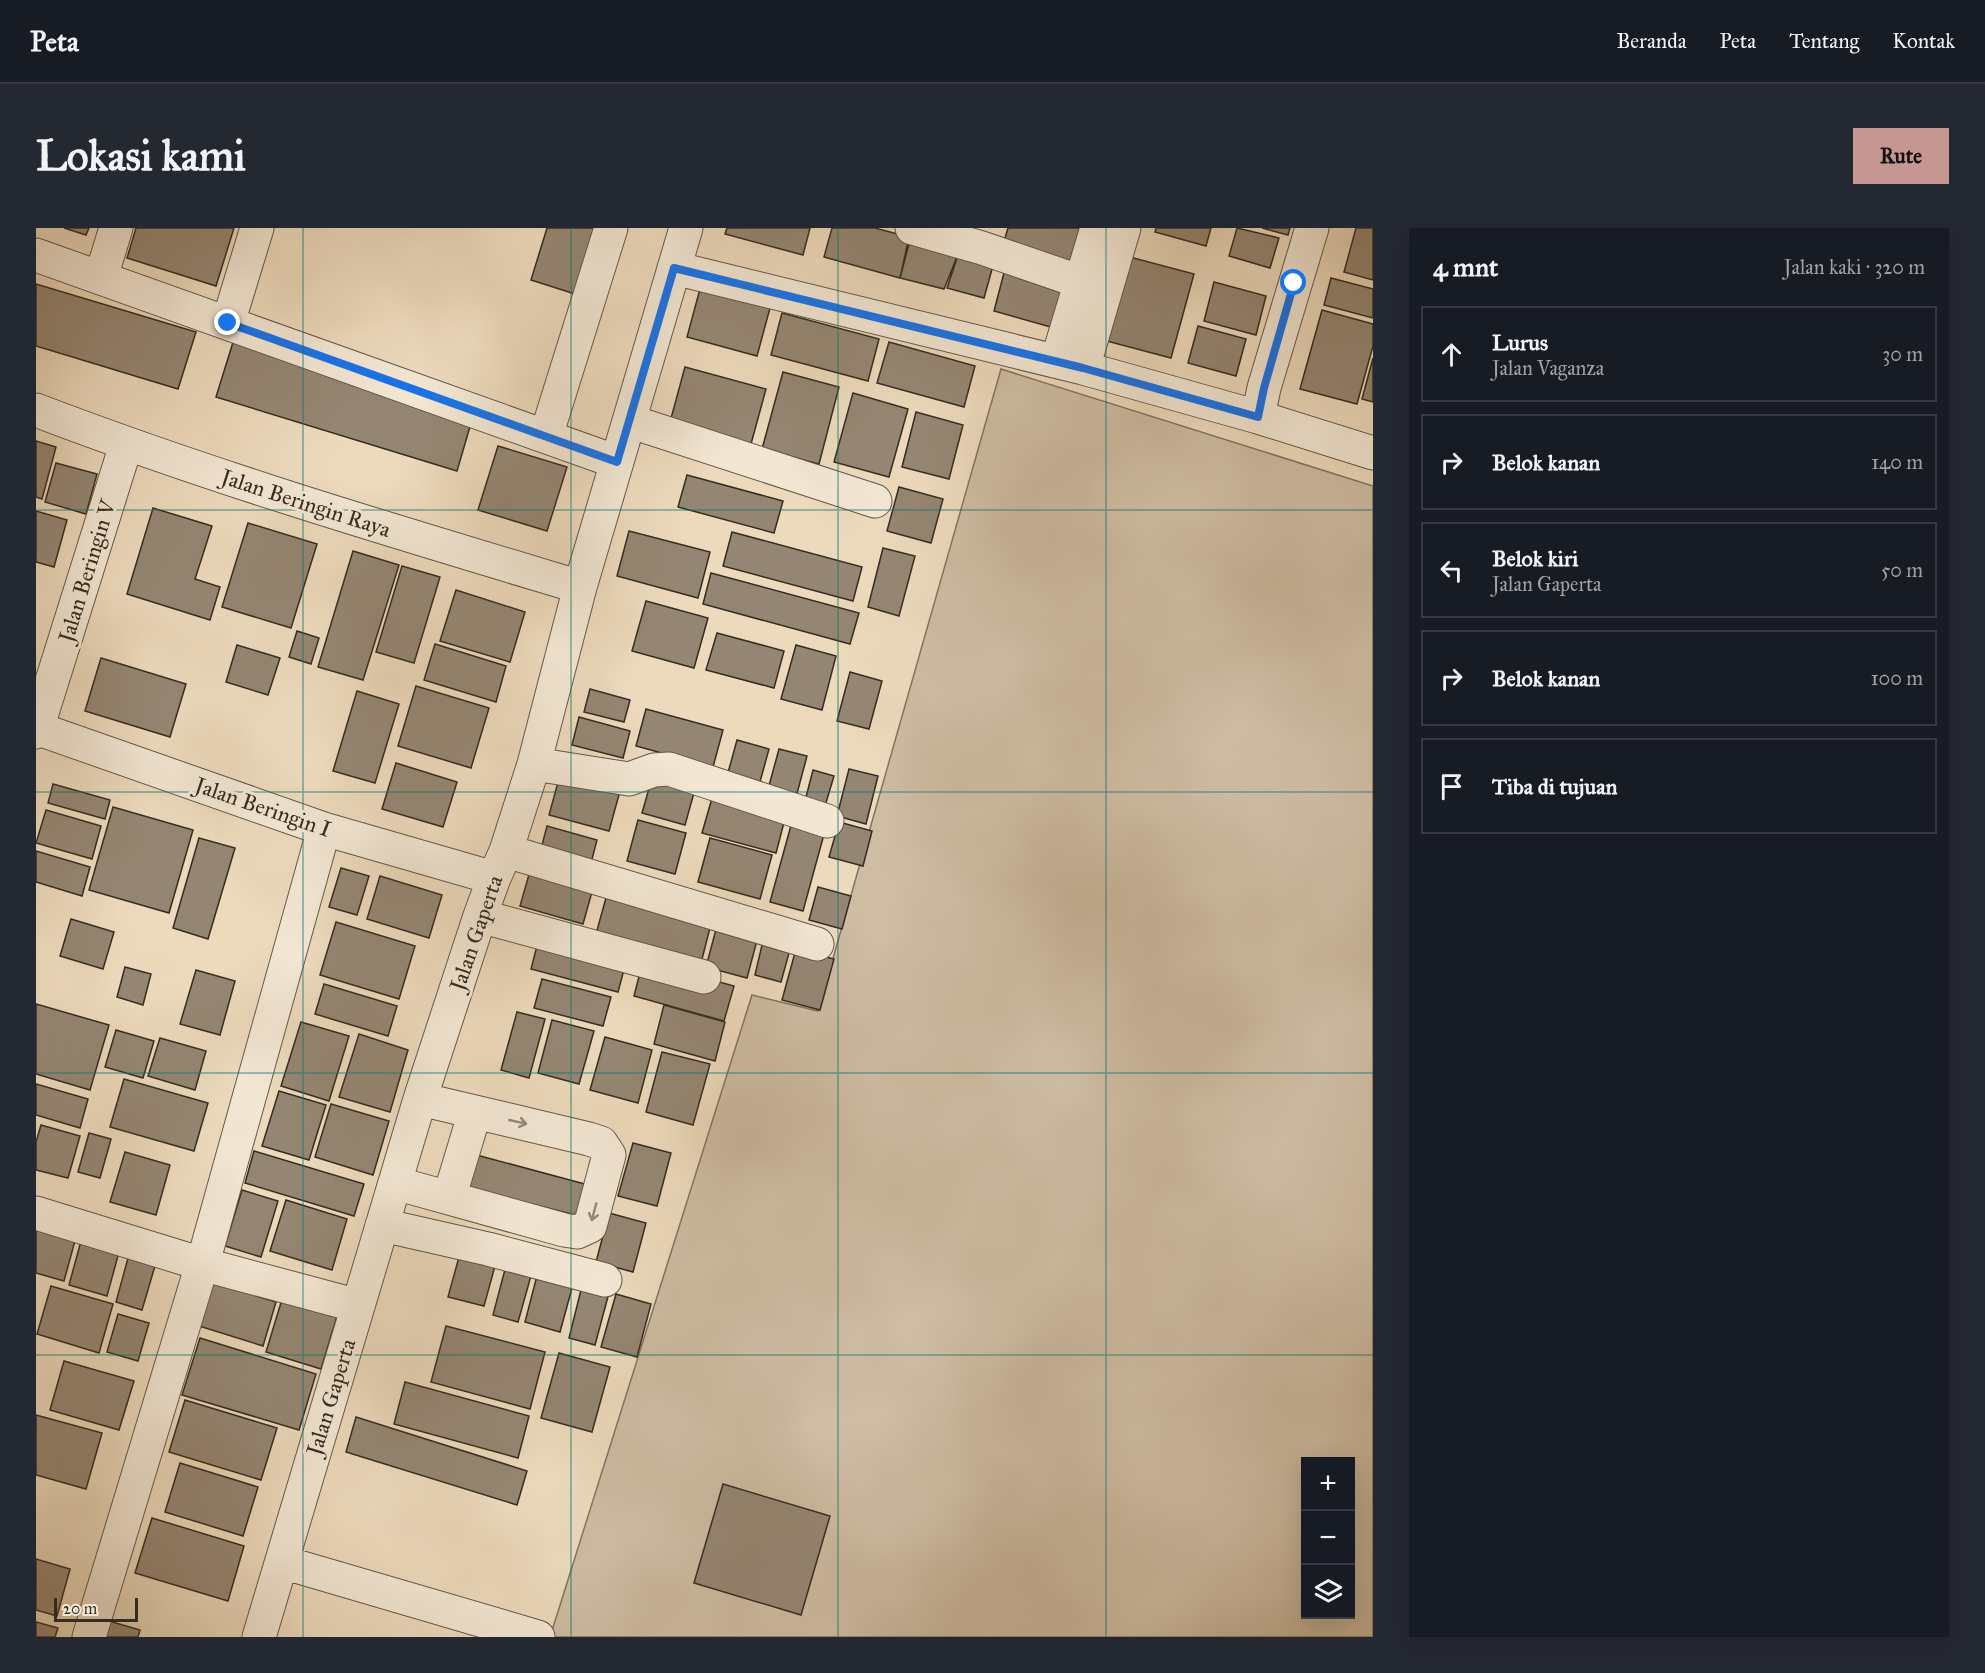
<!DOCTYPE html>
<html lang="id">
<head>
<meta charset="utf-8">
<style>
  :root { --surface:#171b24; --page:#242831; --text:#f1f3f6; --muted:#9ea1a6; --line:#363941; --accent:#c59692 }
  body { margin:0; font-family:"IM FELL Great Primer",serif; background:var(--page); color:var(--text) }
  .controls { position:absolute; right:18px; bottom:18px; display:grid; overflow:hidden; border-radius:0px; box-shadow:0 6px 24px #0002 }
  .controls button { width:54px; height:54px; display:grid; place-items:center; padding:0; border:0; border-bottom:2px solid var(--line); background:var(--surface); color:var(--text); font:30px sans-serif }
  .scale { position:absolute; left:18px; bottom:15px; width:84px; box-sizing:border-box; padding-left:6px; border:3px solid #352c22; border-top:0; font-size:16px; line-height:21px; white-space:nowrap; color:#352c22; -webkit-text-stroke:4px #f3e7d4; paint-order:stroke }
  .stop { position:absolute; width:18px; height:18px; margin:-14px; border:4px solid #1a73e8; border-radius:50%; background:#fff }
  .stop.end { background:#1a73e8; border-color:#fff; box-shadow:0 2px 6px #0008 }
  .list { margin:0; padding:0; list-style:none }
  h2 { display:flex; justify-content:space-between; align-items:center; height:78px; margin:0; padding:0 24px; font-size:26px }
  h2 small { font-size:20px; font-weight:400; color:var(--muted) }
  .list li { display:grid; grid-template-columns:39px 1fr auto; gap:18px; align-items:center; box-sizing:border-box; height:96px; margin:0 12px 12px; padding:0 12px; border:2px solid var(--line); border-radius:0px }
  .list b { display:block; font-size:22px; white-space:nowrap }
  .list p { margin:0; font-size:20px; white-space:nowrap; color:var(--muted) }
  .list em { font-size:20px; font-style:normal; color:var(--muted) }
  .icon { flex:none; width:33px; height:33px; fill:none; stroke:currentColor; stroke-width:2; stroke-linecap:round; stroke-linejoin:round }
  .map { position:relative; flex:none; width:1337px; height:1409px; overflow:hidden; border-radius:0px }
  header { display:flex; align-items:center; gap:36px; box-sizing:border-box; height:84px; padding:0 30px; background:var(--surface); border-bottom:2px solid var(--line) }
  header strong { font-size:28px }
  nav { display:flex; gap:33px; margin-inline-start:auto; font-size:21px }
  .intro { display:flex; align-items:center; justify-content:space-between; box-sizing:border-box; height:144px; padding:0 36px }
  h1 { margin:0; font-size:42px }
  .button { padding:15px 27px; border-radius:0px; background:var(--accent); color:#111; font-size:21px; font-weight:700 }
  main { display:flex; gap:36px; padding:0 36px }
  aside { flex:1; background:var(--surface); border-radius:0px; box-shadow:0 6px 24px #0002 }
  .map>svg:first-child { display:block }
  .green { fill:#cebca3; stroke:#827462; stroke-width:1.5; fill-rule:evenodd }
  .building { fill:#958673; stroke:#352c22; stroke-width:1.5 }
  .lines { fill:none; stroke-linecap:round; stroke-linejoin:round }
  .minor-casing { stroke:#635849; stroke-width:35 }
  .minor { stroke:#f3e7d4; stroke-width:33 }
  .oneway { stroke:#948a7b }
  .route { stroke:#1a73e8; stroke-width:8 }
  .grid { fill:none; stroke:#0f766e; stroke-width:1.5; stroke-opacity:0.55 }
  .labels { text-anchor:middle; dominant-baseline:central; stroke-width:6; stroke-linejoin:round; paint-order:stroke }
  .street-label { font-size:22px; fill:#352c22; stroke:#f3e7d4 }
</style>
</head>
<body>
<header>
<strong>Peta</strong>
<nav><a>Beranda</a><a>Peta</a><a>Tentang</a><a>Kontak</a></nav>
</header>
<div class="intro"><h1>Lokasi kami</h1><a class="button">Rute</a></div>
<main>
<div class="map">
<svg width="1337" height="1409" viewBox="0 0 1337 1409">
  <rect width="100%" height="100%" fill="#eddabd"/>
  <filter id="stains"><feTurbulence type="fractalNoise" baseFrequency=".00333" numOctaves="4"/><feColorMatrix values="0 0 0 0 .2 0 0 0 0 .09 0 0 0 0 .02 0 0 0 .5 -.17"/></filter>
  <radialGradient id="worn" r=".72"><stop offset=".6" stop-color="#630" stop-opacity="0"/><stop offset="1" stop-color="#630" stop-opacity=".3"/></radialGradient>
  <path class="green" d="M 965,141 L 1337,258 L 1337,1409 L 514,1409 L 716,767 L 782,783 ZM 1270,1234 L 1314,1234 L 1314,1386 L 1270,1386 Z"/>
  <path class="building" d="M 28,0 L 53,0 L 50,7 Z
    M 100,0 L 198,0 L 180,58 L 91,30 Z
    M 511,0 L 559,0 L 539,66 L 495,52 Z
    M 691,0 L 774,0 L 767,27 L 689,6 Z
    M 796,0 L 839,0 L 873,9 L 864,50 L 788,29 Z
    M 972,0 L 1056,0 L 1045,38 L 967,17 Z
    M 1120,0 L 1175,0 L 1170,18 L 1119,4 Z
    M 1201,0 L 1243,10 L 1234,40 L 1193,28 Z
    M 1226,0 L 1254,0 L 1252,7 Z
    M 1320,0 L 1337,0 L 1337,52 L 1308,44 Z
    M 874,12 L 923,24 L 908,61 L 864,50 Z
    M 923,24 L 958,34 L 948,70 L 911,60 Z
    M 1090,28 L 1158,46 L 1135,130 L 1067,112 Z
    M 969,41 L 1041,60 L 1029,103 L 958,83 Z
    M 1295,50 L 1337,61 L 1337,90 L 1288,77 Z
    M 1178,54 L 1230,68 L 1220,107 L 1168,93 Z
    M 0,56 L 160,104 L 142,161 L 0,118 Z
    M 664,61 L 734,80 L 721,128 L 651,109 Z
    M 1286,82 L 1337,96 L 1337,118 L 1321,176 L 1264,161 Z
    M 746,85 L 843,111 L 832,153 L 735,127 Z
    M 1162,98 L 1210,111 L 1200,148 L 1152,135 Z
    M 198,111 L 438,185 L 421,243 L 180,169 Z
    M 853,114 L 939,138 L 928,179 L 841,155 Z
    M 1337,130 L 1337,174 L 1326,171 Z
    M 649,139 L 730,161 L 715,216 L 634,194 Z
    M 747,144 L 803,159 L 783,236 L 726,221 Z
    M 817,165 L 872,181 L 853,249 L 798,234 Z
    M 880,184 L 927,197 L 913,251 L 866,239 Z
    M 0,213 L 20,219 L 6,271 L 0,269 Z
    M 462,218 L 531,239 L 511,303 L 442,282 Z
    M 20,235 L 61,246 L 50,286 L 9,274 Z
    M 651,247 L 747,273 L 738,305 L 642,279 Z
    M 863,259 L 907,271 L 895,315 L 851,303 Z
    M 117,280 L 176,298 L 159,351 L 184,359 L 174,392 L 91,366 Z
    M 0,283 L 31,292 L 18,339 L 0,334 Z
    M 212,295 L 281,316 L 255,400 L 186,379 Z
    M 593,303 L 674,324 L 662,370 L 581,348 Z
    M 696,304 L 826,339 L 817,373 L 687,338 Z
    M 847,320 L 879,328 L 863,388 L 832,379 Z
    M 317,323 L 363,337 L 327,452 L 282,439 Z
    M 366,338 L 404,349 L 378,435 L 340,424 Z
    M 675,345 L 823,385 L 814,416 L 667,376 Z
    M 420,362 L 489,384 L 474,434 L 404,413 Z
    M 610,373 L 672,390 L 658,440 L 596,423 Z
    M 261,403 L 283,410 L 275,436 L 253,429 Z
    M 681,405 L 748,423 L 738,460 L 670,442 Z
    M 399,416 L 470,438 L 460,474 L 388,452 Z
    M 201,417 L 244,430 L 232,467 L 190,454 Z
    M 760,417 L 800,428 L 786,482 L 745,471 Z
    M 65,430 L 150,456 L 134,509 L 49,483 Z
    M 814,444 L 846,453 L 833,501 L 801,493 Z
    M 380,458 L 453,480 L 435,540 L 362,518 Z
    M 554,461 L 594,472 L 588,494 L 548,484 Z
    M 321,463 L 363,476 L 339,555 L 297,543 Z
    M 610,481 L 687,502 L 677,539 L 600,518 Z
    M 543,489 L 594,503 L 587,530 L 536,517 Z
    M 701,512 L 733,521 L 722,561 L 690,552 Z
    M 743,521 L 771,528 L 759,573 L 731,565 Z
    M 360,535 L 421,554 L 407,599 L 346,581 Z
    M 813,541 L 842,548 L 830,596 L 801,588 Z
    M 777,542 L 798,548 L 789,578 L 769,573 Z
    M 618,543 L 661,554 L 649,597 L 606,585 Z
    M 524,547 L 584,563 L 573,603 L 513,587 Z
    M 17,556 L 74,572 L 69,591 L 12,575 Z
    M 678,563 L 751,583 L 740,625 L 666,605 Z
    M 77,579 L 157,602 L 133,685 L 53,662 Z
    M 10,582 L 65,598 L 56,631 L 0,615 Z
    M 757,590 L 790,599 L 767,683 L 734,674 Z
    M 602,592 L 650,605 L 639,646 L 591,633 Z
    M 803,594 L 836,603 L 827,638 L 793,629 Z
    M 511,598 L 561,612 L 555,635 L 505,621 Z
    M 163,610 L 199,620 L 172,711 L 137,700 Z
    M 674,610 L 736,627 L 724,671 L 662,654 Z
    M 0,623 L 54,639 L 46,668 L 0,654 Z
    M 496,636 L 559,653 L 547,696 L 484,678 Z
    M 305,640 L 333,648 L 321,687 L 293,679 Z
    M 344,648 L 406,667 L 393,710 L 331,691 Z
    M 573,659 L 677,688 L 665,735 L 560,706 Z
    M 782,659 L 815,668 L 806,701 L 773,692 Z
    M 683,690 L 724,701 L 711,750 L 670,739 Z
    M 35,691 L 78,704 L 67,741 L 24,728 Z
    M 300,694 L 379,718 L 363,771 L 284,747 Z
    M 503,710 L 590,734 L 582,764 L 495,741 Z
    M 726,717 L 753,725 L 745,754 L 719,747 Z
    M 760,721 L 798,731 L 784,782 L 746,772 Z
    M 607,733 L 698,758 L 688,793 L 598,768 Z
    M 89,739 L 115,746 L 107,777 L 81,769 Z
    M 160,742 L 199,753 L 184,807 L 144,796 Z
    M 506,751 L 575,769 L 567,798 L 498,780 Z
    M 288,756 L 361,778 L 352,808 L 279,786 Z
    M 0,776 L 73,797 L 54,862 L 0,846 Z
    M 628,777 L 689,794 L 679,833 L 618,816 Z
    M 481,784 L 509,791 L 493,850 L 465,842 Z
    M 516,792 L 558,803 L 543,856 L 502,845 Z
    M 265,794 L 313,808 L 293,873 L 245,858 Z
    M 80,802 L 118,813 L 107,850 L 69,839 Z
    M 323,806 L 372,822 L 354,884 L 303,869 Z
    M 569,809 L 616,822 L 602,875 L 554,862 Z
    M 124,810 L 170,823 L 159,862 L 112,848 Z
    M 626,824 L 674,836 L 657,897 L 610,884 Z
    M 88,851 L 172,875 L 158,923 L 74,899 Z
    M 0,856 L 52,871 L 44,900 L 0,887 Z
    M 243,863 L 290,877 L 273,932 L 226,918 Z
    M 295,876 L 353,893 L 337,947 L 279,929 Z
    M 5,897 L 44,908 L 32,950 L 0,942 L 0,914 Z
    M 53,905 L 75,911 L 64,950 L 42,944 Z
    M 597,915 L 635,925 L 621,978 L 582,968 Z
    M 218,923 L 328,956 L 318,988 L 209,955 Z
    M 89,924 L 134,937 L 120,987 L 74,974 Z
    M 437,926 L 560,959 L 551,990 L 429,959 Z
    M 206,962 L 242,973 L 225,1029 L 189,1018 Z
    M 250,972 L 311,991 L 296,1042 L 234,1023 Z
    M 573,985 L 610,995 L 597,1044 L 560,1034 Z
    M 0,997 L 40,1009 L 28,1053 L 0,1045 Z
    M 45,1013 L 83,1024 L 71,1068 L 33,1057 Z
    M 426,1018 L 462,1027 L 448,1078 L 412,1069 Z
    M 92,1030 L 119,1038 L 106,1082 L 80,1074 Z
    M 472,1030 L 498,1037 L 482,1094 L 457,1087 Z
    M 503,1040 L 539,1049 L 524,1104 L 489,1094 Z
    M 176,1054 L 240,1074 L 227,1118 L 163,1098 Z
    M 547,1054 L 574,1061 L 559,1117 L 533,1110 Z
    M 15,1058 L 77,1076 L 63,1125 L 1,1106 Z
    M 580,1066 L 615,1076 L 601,1129 L 565,1119 Z
    M 247,1068 L 302,1085 L 285,1141 L 230,1124 Z
    M 82,1086 L 113,1095 L 102,1133 L 71,1124 Z
    M 410,1098 L 509,1124 L 494,1181 L 395,1154 Z
    M 164,1110 L 280,1146 L 263,1202 L 146,1167 Z
    M 523,1125 L 574,1139 L 556,1204 L 505,1190 Z
    M 28,1133 L 98,1153 L 83,1202 L 14,1182 Z
    M 369,1154 L 493,1188 L 482,1230 L 358,1196 Z
    M 149,1172 L 241,1200 L 225,1252 L 133,1224 Z
    M 0,1187 L 66,1205 L 50,1261 L 0,1247 Z
    M 320,1189 L 491,1243 L 481,1277 L 310,1224 Z
    M 144,1235 L 222,1259 L 207,1308 L 129,1284 Z
    M 687,1256 L 794,1288 L 765,1387 L 658,1355 Z
    M 116,1290 L 208,1318 L 192,1373 L 99,1345 Z
    M 0,1331 L 34,1341 L 21,1388 L 0,1382 Z
    M 73,1393 L 104,1402 L 102,1409 L 69,1409 Z
    M 0,1394 L 22,1400 L 19,1409 L 0,1409 Z"/>
  <g class="lines">
    <g class="minor-casing">
      <path id="minor" d="M 876,0 L 946,20 L 1045,54
        M 0,27 L 581,234
        M 638,40 L 1047,140 L 1222,189 L 1337,225
        M 65,49 L 80,0
        M 192,95 L 221,0
        M 1021,133 L 1061,0
        M 1047,140 L 1088,0
        M 0,182 C 178,250 361,304 544,359
        M 1222,189 L 1228,160 L 1276,0
        M 593,193 L 839,273
        M 510,208 L 575,0
        M 0,500 L 288,601 L 458,650
        M 0,504 L 90,217
        M 498,536 L 593,551 L 618,542 L 633,541 L 791,593
        M 470,623 L 781,716
        M 444,688 L 668,749
        M 359,955 L 528,1002 L 541,1004 L 554,998 L 573,927 L 565,915 L 553,911 L 384,871
        M 413,970 L 439,884
        M 0,985 L 166,1036 L 322,1078
        M 346,997 L 452,1021 L 569,1052
        M 246,1334 L 502,1409
        M 53,1409 L 172,1017 L 288,601
        M 223,1409 L 384,871 L 444,688 L 458,650 L 470,623 L 498,536 L 544,359 L 650,0"/>
    </g>
    <use href="#minor" class="minor"/>
  </g>
  <defs><path id="oneway-shaft" d="M-6 0H5M1.5-3L5.5 0L1.5 3" fill="none" stroke-width="1.6" stroke-linecap="round" stroke-linejoin="round" transform="scale(1.5)"/></defs>
  <g class="oneway">
    <use href="#oneway-shaft" transform="translate(482 894) rotate(13)"/>
    <use href="#oneway-shaft" transform="translate(558 984) rotate(105)"/>
  </g>
  <g class="lines">
    <path class="route" d="M 192,95 L 581,234 L 638,40 L 1047,140 L 1222,189 L 1228,160 L 1258,55"/>
  </g>
  <path class="grid" d="M 267,0 L 267,1409M 535,0 L 535,1409M 802,0 L 802,1409M 1070,0 L 1070,1409M 0,282 L 1337,282M 0,564 L 1337,564M 0,845 L 1337,845M 0,1127 L 1337,1127"/>
  <g class="labels">
    <g class="street-label">
      <text transform="translate(270 275) rotate(18)">Jalan Beringin Raya</text>
      <text transform="translate(51 343) rotate(-73)">Jalan Beringin V</text>
      <text transform="translate(227 579) rotate(19)">Jalan Beringin I</text>
      <text transform="translate(440 705) rotate(-71)">Jalan Gaperta</text>
      <text transform="translate(295 1169) rotate(-73)">Jalan Gaperta</text>
    </g>
  </g>
  <rect width="100%" height="100%" filter="url(#stains)"/>
  <rect width="100%" height="100%" fill="url(#worn)"/>
</svg>
<div class="controls">
<button>+</button>
<button>−</button>
<button><svg class="icon" aria-label="layers" viewBox="0 0 24 24"><path d="M12 4l9 5-9 5-9-5zM3 14l9 5 9-5"/></svg></button>
</div>
<div class="scale">20 m</div>
<div class="stop" style="left:1258px;top:55px"></div>
<div class="stop end" style="left:192px;top:95px"></div>
</div>
<aside>
<h2>4 mnt<small>Jalan kaki · 320 m</small></h2>
<ul class="list">
<li><svg class="icon" aria-label="ahead" viewBox="0 0 24 24"><path d="M12 20V5M6 11l6-6 6 6"/></svg><div><b>Lurus</b><p>Jalan Vaganza</p></div><em>30 m</em></li>
<li><svg class="icon" aria-label="right" viewBox="0 0 24 24"><path d="M7 20v-9h11M14 6l5 5-5 5"/></svg><div><b>Belok kanan</b></div><em>140 m</em></li>
<li><svg class="icon" aria-label="left" viewBox="0 0 24 24"><path d="M17 20v-9H6M10 6l-5 5 5 5"/></svg><div><b>Belok kiri</b><p>Jalan Gaperta</p></div><em>50 m</em></li>
<li><svg class="icon" aria-label="right" viewBox="0 0 24 24"><path d="M7 20v-9h11M14 6l5 5-5 5"/></svg><div><b>Belok kanan</b></div><em>100 m</em></li>
<li><svg class="icon" aria-label="arrive" viewBox="0 0 24 24"><path d="M6 21V4h12l-3 4 3 4H6"/></svg><div><b>Tiba di tujuan</b></div></li>
</ul>
</aside>
</main>
</body>
</html>
